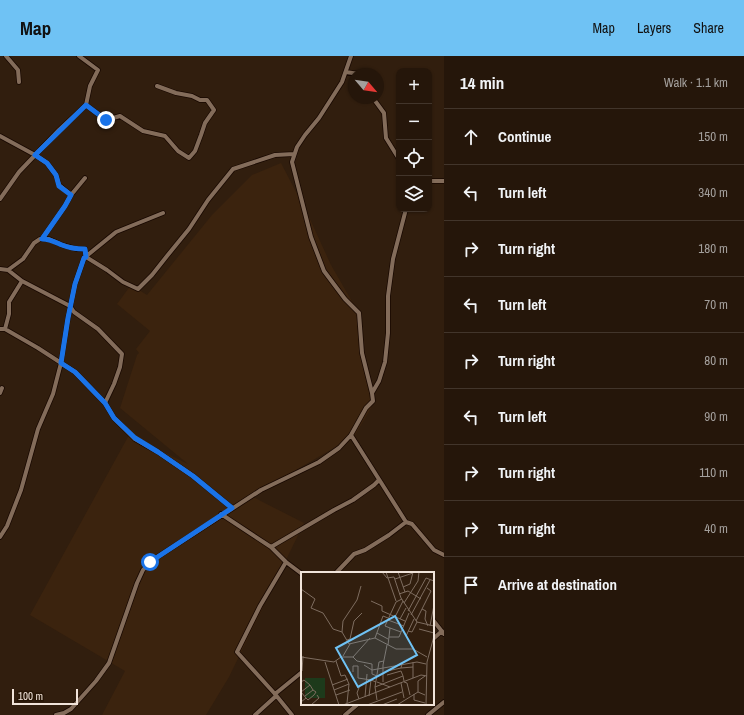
<!DOCTYPE html>
<html lang="en">
<head>
<meta charset="utf-8">
<style>
  :root { --surface:#25160a; --page:#312318; --text:#f1f3f6; --muted:#a39f9c; --line:#42352b; --accent:#6fc2f4 }
  body { margin:0; font-family:"Archivo Narrow",sans-serif; background:var(--page); color:var(--text) }
  .controls { position:absolute; right:12px; top:12px; display:grid; overflow:hidden; border-radius:8px; box-shadow:0 1px 3px #0004 }
  .controls button { width:36px; height:36px; display:grid; place-items:center; padding:0; border:0; border-bottom:1px solid var(--line); background:var(--surface); color:var(--text); font:20px sans-serif }
  .compass { position:absolute; left:348px; top:12px; width:36px; height:36px; border-radius:50%; background:var(--surface); box-shadow:0 1px 3px #0004; rotate:119deg }
  .scale { position:absolute; left:12px; bottom:10px; width:66px; box-sizing:border-box; padding-left:4px; border:2px solid #f1e4da; border-top:0; font-size:11px; line-height:14px; white-space:nowrap; color:#f1e4da; -webkit-text-stroke:3px #261505; paint-order:stroke }
  .stop { position:absolute; width:12px; height:12px; margin:-9px; border:3px solid #1a73e8; border-radius:50%; background:#fff }
  .stop.end { background:#1a73e8; border-color:#fff; box-shadow:0 1px 4px #0008 }
  .list { margin:0; padding:0; list-style:none }
  h2 { display:flex; justify-content:space-between; align-items:center; height:52px; margin:0; padding:0 16px; font-size:17px }
  h2 small { font-size:13px; font-weight:400; color:var(--muted) }
  .list li { display:grid; grid-template-columns:26px 1fr auto; gap:12px; align-items:center; box-sizing:border-box; height:56px; padding:0 16px; border-top:1px solid var(--line) }
  .list b { display:block; font-size:15px; white-space:nowrap }
  .list em { font-size:13px; font-style:normal; color:var(--muted) }
  .icon { flex:none; width:22px; height:22px; fill:none; stroke:currentColor; stroke-width:2; stroke-linecap:round; stroke-linejoin:round }
  .map { position:relative; flex:none; width:444px; height:659px; overflow:hidden }
  header { display:flex; align-items:center; gap:24px; box-sizing:border-box; height:56px; padding:0 20px; background:var(--accent); color:#111 }
  header strong { font-size:19px }
  nav { display:flex; gap:22px; margin-inline-start:auto; font-size:14px }
  main { display:flex }
  aside { flex:1; background:var(--surface) }
  .map>svg:first-child { display:block }
  .built { fill:#3b230e }
  .lines { fill:none; stroke-linecap:round; stroke-linejoin:round }
  .street-casing { stroke:#180800; stroke-width:5.5 }
  .street { stroke:#836c5a; stroke-width:4 }
  .route { stroke:#1a73e8; stroke-width:5 }
  .inset-road { fill:none; stroke:#7e6d60; stroke-width:1 }
  .view { fill:#6fc2f4; fill-opacity:0.15; stroke:#6fc2f4; stroke-width:2 }
  .inset-edge { fill:none; stroke:#f1e4da; stroke-width:2 }
</style>
</head>
<body>
<header>
<strong>Map</strong>
<nav><a>Map</a><a>Layers</a><a>Share</a></nav>
</header>
<main>
<div class="map">
<svg width="444" height="659" viewBox="0 0 444 659">
  <rect width="100%" height="100%" fill="#311e0e"/>
  <path class="built" d="M 281,107 L 309,161 L 331,209 L 358,256 L 359,292 L 374,341 L 371,352 L 355,379 L 327,396 L 251,440 L 304,467 L 229,621 L 206,659 L 102,659 L 125,615 L 30,559 L 129,379 L 188,408 L 120,352 L 137,299 L 139,297 L 136,293 L 150,275 L 117,248 L 131,229 L 147,239 L 212,159 L 252,119 Z"/>
  <g class="lines">
    <g class="street-casing">
      <path id="street" d="M 6,0 L 18,14 L 19,26
        M 79,0 L 98,14 L 90,30 L 86,49
        M 351,0 L 342,26 L 319,62 L 305,79 L 297,91 L 292,106 L 311,181 L 324,215 L 345,243 L 359,257 L 362,297 L 372,337
        M 346,16 L 359,18
        M 373,42 L 384,57 L 386,82 L 399,103
        M 0,80 L 35,99 L 47,107 L 56,119 L 59,129 L 71,139
        M 429,125 L 444,125
        M 0,143 L 19,116 L 59,74 L 86,49 L 106,64 L 120,60 L 143,75 L 165,80 L 178,95 L 189,102 L 195,95 L 201,79 L 205,67 L 214,54 L 207,44 L 200,44 L 192,40 L 176,37 L 157,30
        M 42,183 L 65,150 L 71,139 L 85,122
        M 0,213 L 8,214 L 22,225 L 70,250 L 74,256 L 98,273 L 122,298 L 120,311 L 114,328 L 105,347
        M 8,214 L 23,203 L 34,187 L 40,183 L 49,183 L 62,189 L 77,193 L 85,193 L 86,201 L 107,214 L 123,226 L 138,233 L 152,219 L 167,200 L 189,173 L 208,144 L 233,113 L 275,99 L 294,98
        M 0,273 L 5,273 L 38,292 L 75,316 L 105,347 L 114,362 L 135,383 L 158,396 L 193,420 L 232,452
        M 5,273 L 9,258 L 9,246 L 22,225
        M 0,337 L 2,332
        M 351,379 L 406,466 L 412,468 L 434,494 L 444,499
        M 221,458 L 271,491 L 286,506 L 302,518
        M 0,481 L 7,470 L 21,434 L 38,373 L 53,338 L 61,307 L 68,262 L 75,228 L 84,202 L 116,176 L 163,157
        M 271,491 L 334,454 L 353,444 L 374,429 L 379,424
        M 286,506 L 260,550 L 237,596 L 275,638 L 292,659
        M 336,517 L 354,498 L 365,494 L 389,479 L 406,466
        M 433,564 L 444,578
        M 433,583 L 442,575
        M 275,638 L 302,616
        M 56,659 L 64,657 L 71,653 L 96,625 L 109,607 L 137,527 L 143,514 L 150,506 L 159,500 L 261,434 L 319,406 L 339,392 L 351,379 L 366,352 L 373,345 L 372,337 L 379,325 L 385,306 L 388,277 L 388,240 L 393,203 L 406,153
        M 255,659 L 276,640
        M 345,659 L 358,648
        M 428,659 L 444,646"/>
    </g>
    <use href="#street" class="street"/>
  </g>
  <g class="lines">
    <path class="route" d="M 106,64 L 86,49 L 35,99 L 47,107 L 56,119 L 59,130 L 71,139 L 65,150 L 42,183 C 50,183 55,186 62,189 C 69,192 77,193 85,193 L 86,201 L 84,202 L 75,228 L 68,262 L 61,307 L 75,316 L 105,347 L 114,362 L 135,382 L 158,396 L 193,420 L 232,452 L 150,506"/>
  </g>
  <g transform="translate(301 516)">
    <rect width="133" height="133" fill="#311e0e"/>
    <path d="M 4,106 L 24,106 L 24,126 L 4,126 Z" fill="#1d3a1b"/>
    <path class="inset-road" d="M 81,0 L 86,6 L 93,5 L 100,26 L 116,50 L 133,54M 85,0 L 95,29M 97,0 L 104,20M 94,7 L 112,1M 102,15 L 109,12 L 112,0M 0,17 L 14,27 L 10,36 L 22,41 L 32,57 L 41,60 L 48,72 L 74,66 L 95,77 L 112,77 L 126,85M 98,22 L 107,19 L 120,27M 70,29 L 81,34 L 81,39 L 104,49M 103,31 L 117,9 L 118,0M 121,37 L 125,39 L 124,47 L 127,54M 107,39 L 125,6 L 133,9M 110,43 L 129,8M 94,45 L 102,29M 99,47 L 105,36M 87,48 L 103,54M 115,49 L 130,19 L 126,16M 129,54 L 133,33M 89,56 L 84,54 L 95,30 L 101,27M 118,57 L 133,61M 107,59 L 111,60 L 116,50M 41,60 L 42,49 L 56,28 L 60,14M 76,61 L 87,67M 105,64 L 113,47M 88,65 L 98,65 L 108,41M 74,66 L 82,44 L 87,46M 46,68 L 49,67 L 53,49 L 61,41M 87,73 L 89,56 L 100,60M 42,84 L 49,72M 0,85 L 33,90 L 40,85 L 52,85 L 69,66M 52,85 L 56,89 L 71,92 L 71,102 L 76,104M 35,89 L 40,104 L 44,103 L 48,112 L 46,131M 83,89 L 78,90 L 74,115 L 102,104 L 103,109M 24,90 L 38,133M 63,93 L 71,98 L 116,90 L 125,92M 100,96 L 112,95M 1,99 L 2,84M 86,99 L 100,96 L 101,92M 52,100 L 52,94 L 57,94 L 57,106 L 70,108M 86,103 L 100,99 L 102,104M 124,104 L 117,109 L 117,120 L 124,123M 112,106 L 112,90M 0,110 L 3,108 L 9,113 L 0,120 L 5,126 L 0,130M 76,110 L 89,115M 82,110 L 82,93 L 86,73M 103,110 L 106,111 L 109,123M 100,111 L 103,126M 31,113 L 47,107M 74,115 L 76,128M 33,118 L 48,112M 113,122 L 113,128 L 124,131M 35,123 L 49,118M 4,124 L 12,118 L 9,113M 68,124 L 70,108 L 75,110M 64,125 L 66,102M 5,126 L 7,128 L 13,123 L 15,120 L 12,118M 58,127 L 56,121 L 59,113M 10,133 L 18,126 L 16,123M 42,133 L 120,103 L 126,104M 66,133 L 101,120M 81,133 L 96,127M 96,133 L 117,120M 125,133 L 126,90 L 133,64"/>
    <path class="view" d="M 94,44 L 116,83 L 57,115 L 35,76 Z"/>
    <rect width="133" height="133" class="inset-edge"/>
  </g>
</svg>
<div class="controls">
<button>+</button>
<button>−</button>
<button><svg class="icon" aria-label="locate" viewBox="0 0 24 24"><circle cx="12" cy="12" r="6"/><path d="M12 2v4M12 18v4M2 12h4M18 12h4"/></svg></button>
<button><svg class="icon" aria-label="layers" viewBox="0 0 24 24"><path d="M12 4l9 5-9 5-9-5zM3 14l9 5 9-5"/></svg></button>
</div>
<svg class="compass" viewBox="-18 -18 36 36"><path d="M0-13l5 13h-10z" fill="#e53935"/><path d="M0 13l5-13h-10z" fill="#a39f9c"/></svg>
<div class="scale">100 m</div>
<div class="stop" style="left:150px;top:506px"></div>
<div class="stop end" style="left:106px;top:64px"></div>
</div>
<aside>
<h2>14 min<small>Walk · 1.1 km</small></h2>
<ul class="list">
<li><svg class="icon" aria-label="ahead" viewBox="0 0 24 24"><path d="M12 20V5M6 11l6-6 6 6"/></svg><div><b>Continue</b></div><em>150 m</em></li>
<li><svg class="icon" aria-label="left" viewBox="0 0 24 24"><path d="M17 20v-9H6M10 6l-5 5 5 5"/></svg><div><b>Turn left</b></div><em>340 m</em></li>
<li><svg class="icon" aria-label="right" viewBox="0 0 24 24"><path d="M7 20v-9h11M14 6l5 5-5 5"/></svg><div><b>Turn right</b></div><em>180 m</em></li>
<li><svg class="icon" aria-label="left" viewBox="0 0 24 24"><path d="M17 20v-9H6M10 6l-5 5 5 5"/></svg><div><b>Turn left</b></div><em>70 m</em></li>
<li><svg class="icon" aria-label="right" viewBox="0 0 24 24"><path d="M7 20v-9h11M14 6l5 5-5 5"/></svg><div><b>Turn right</b></div><em>80 m</em></li>
<li><svg class="icon" aria-label="left" viewBox="0 0 24 24"><path d="M17 20v-9H6M10 6l-5 5 5 5"/></svg><div><b>Turn left</b></div><em>90 m</em></li>
<li><svg class="icon" aria-label="right" viewBox="0 0 24 24"><path d="M7 20v-9h11M14 6l5 5-5 5"/></svg><div><b>Turn right</b></div><em>110 m</em></li>
<li><svg class="icon" aria-label="right" viewBox="0 0 24 24"><path d="M7 20v-9h11M14 6l5 5-5 5"/></svg><div><b>Turn right</b></div><em>40 m</em></li>
<li><svg class="icon" aria-label="arrive" viewBox="0 0 24 24"><path d="M6 21V4h12l-3 4 3 4H6"/></svg><div><b>Arrive at destination</b></div></li>
</ul>
</aside>
</main>
</body>
</html>
